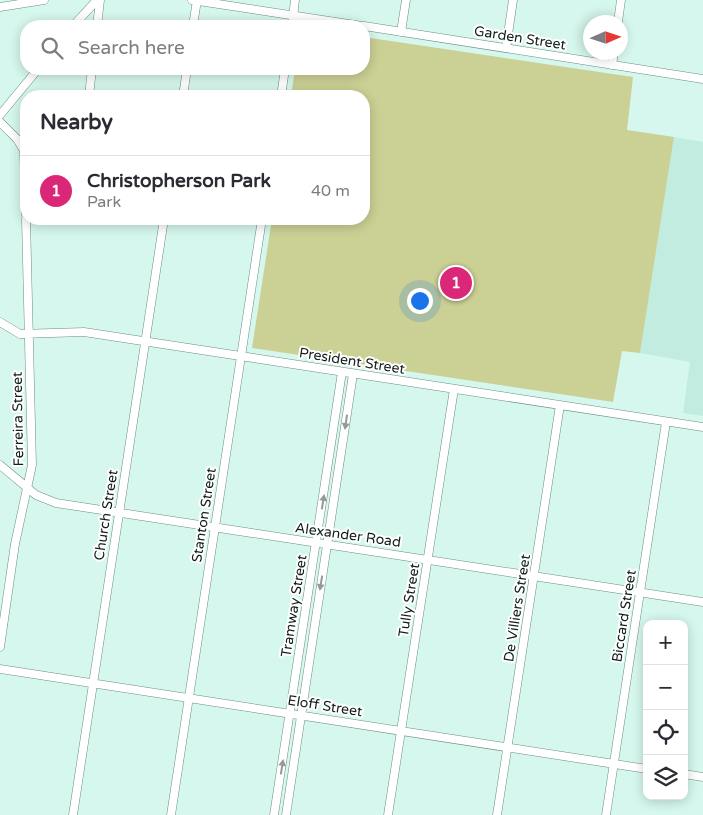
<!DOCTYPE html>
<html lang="en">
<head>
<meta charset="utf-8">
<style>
  :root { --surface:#fff; --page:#f7f7f7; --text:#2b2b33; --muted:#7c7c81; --line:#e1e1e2; --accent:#db2777 }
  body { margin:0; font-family:"Varela Round",sans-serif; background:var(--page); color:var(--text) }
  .controls { position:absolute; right:15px; bottom:15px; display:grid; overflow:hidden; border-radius:10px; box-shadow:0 2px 12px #0003 }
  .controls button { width:45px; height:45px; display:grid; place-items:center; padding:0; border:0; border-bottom:1px solid var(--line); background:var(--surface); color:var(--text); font:25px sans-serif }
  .compass { position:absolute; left:583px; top:15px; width:45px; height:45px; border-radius:50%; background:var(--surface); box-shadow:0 2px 12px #0003; rotate:87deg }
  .you { position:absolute; left:419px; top:300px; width:18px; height:18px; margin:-12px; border:4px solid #fff; border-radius:50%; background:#1a73e8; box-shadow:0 0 0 8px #1a73e833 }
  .badge { display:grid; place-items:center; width:32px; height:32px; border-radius:50%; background:var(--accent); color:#fff; font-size:16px; font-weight:700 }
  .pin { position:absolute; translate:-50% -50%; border:2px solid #fff; box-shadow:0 1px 5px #0006 }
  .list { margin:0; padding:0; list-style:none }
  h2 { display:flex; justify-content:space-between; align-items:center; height:65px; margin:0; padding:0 20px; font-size:21px }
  h2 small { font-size:16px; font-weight:400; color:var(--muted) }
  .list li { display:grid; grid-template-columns:32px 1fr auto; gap:15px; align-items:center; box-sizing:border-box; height:70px; padding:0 20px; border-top:1px solid var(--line) }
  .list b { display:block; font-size:19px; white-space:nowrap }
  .list p { margin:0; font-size:16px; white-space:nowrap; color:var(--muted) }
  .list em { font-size:16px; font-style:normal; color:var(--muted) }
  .icon { flex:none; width:28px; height:28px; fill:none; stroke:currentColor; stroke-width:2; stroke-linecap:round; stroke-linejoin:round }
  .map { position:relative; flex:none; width:703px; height:815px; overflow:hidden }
  .search { position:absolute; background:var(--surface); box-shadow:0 2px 12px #0003; left:20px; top:20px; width:350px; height:55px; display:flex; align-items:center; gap:12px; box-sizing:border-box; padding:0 18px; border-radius:20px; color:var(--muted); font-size:19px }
  .panel { position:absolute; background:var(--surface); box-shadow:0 2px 12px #0003; left:20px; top:90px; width:350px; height:135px; border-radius:20px }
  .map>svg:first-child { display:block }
  .built { fill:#c2ecdf }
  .green { fill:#cbd094 }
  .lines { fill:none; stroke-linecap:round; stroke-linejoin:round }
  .minor-casing { stroke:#6e8d84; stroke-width:9 }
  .minor { stroke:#fff; stroke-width:8 }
  .oneway { fill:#949a98 }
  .labels { text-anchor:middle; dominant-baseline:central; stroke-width:4; stroke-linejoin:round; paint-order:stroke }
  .street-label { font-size:14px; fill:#111e1a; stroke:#fff }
</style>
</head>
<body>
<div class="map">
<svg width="703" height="815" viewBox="0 0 703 815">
  <rect width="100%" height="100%" fill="#d6f7ed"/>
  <path class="built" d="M 674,137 L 703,142 L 703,416 L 683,413 L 690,362 L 640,353 Z"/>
  <path class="green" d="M 364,37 L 633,77 L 627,130 L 674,137 L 640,353 L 622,351 L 613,402 L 252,348 L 272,219 L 364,219 L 364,96 L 291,96 L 295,69 L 364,69 Z"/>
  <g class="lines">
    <g class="minor-casing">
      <path id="minor" d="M 192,0 L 362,26
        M 0,7 L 44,0
        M 618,22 L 621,0
        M 73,26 L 97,0
        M 97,26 L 100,0
        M 193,26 L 197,0
        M 292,26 L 295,0
        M 364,26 L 703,79
        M 401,32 L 406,0
        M 506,48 L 513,0
        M 612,65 L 614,52
        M 89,96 L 92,69
        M 183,96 L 187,69
        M 281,96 L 285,69
        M 0,115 L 38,69
        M 0,122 L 17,139 L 24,150 L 26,215
        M 0,322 L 20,334 L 84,332 L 703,427
        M 0,465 L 36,495 L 56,503 L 703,602
        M 0,647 L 15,544 L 32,465 L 26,219
        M 0,669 L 647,769
        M 684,774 L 703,777
        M 73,815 L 164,219
        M 171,815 L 262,219
        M 274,815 L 342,372
        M 286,815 L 353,374
        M 388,815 L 454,389
        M 497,815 L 560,405
        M 606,815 L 666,422"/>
    </g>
    <use href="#minor" class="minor"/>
  </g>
  <defs><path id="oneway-solid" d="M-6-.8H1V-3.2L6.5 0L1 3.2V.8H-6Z" transform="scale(1.25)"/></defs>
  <g class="oneway">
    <use href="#oneway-solid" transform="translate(346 422) rotate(98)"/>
    <use href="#oneway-solid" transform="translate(323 502) rotate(-81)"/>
    <use href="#oneway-solid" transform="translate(321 583) rotate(99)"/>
    <use href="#oneway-solid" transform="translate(282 767) rotate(-81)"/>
  </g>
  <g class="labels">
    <g class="street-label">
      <text transform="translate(520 38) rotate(9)">Garden Street</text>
      <text transform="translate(352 361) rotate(9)">President Street</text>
      <text transform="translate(18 419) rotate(-91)">Ferreira Street</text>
      <text transform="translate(106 515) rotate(-81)">Church Street</text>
      <text transform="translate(204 515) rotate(-81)">Stanton Street</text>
      <text transform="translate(348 535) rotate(8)">Alexander Road</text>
      <text transform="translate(409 600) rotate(-81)">Tully Street</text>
      <text transform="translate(294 606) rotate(-81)">Tramway Street</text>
      <text transform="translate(517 608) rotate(-81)">De Villiers Street</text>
      <text transform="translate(624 616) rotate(-81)">Biccard Street</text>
      <text transform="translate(325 706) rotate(9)">Eloff Street</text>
    </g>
  </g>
</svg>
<div class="controls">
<button>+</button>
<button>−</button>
<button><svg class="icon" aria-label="locate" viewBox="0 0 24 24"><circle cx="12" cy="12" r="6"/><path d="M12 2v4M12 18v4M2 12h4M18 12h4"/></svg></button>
<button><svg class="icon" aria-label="layers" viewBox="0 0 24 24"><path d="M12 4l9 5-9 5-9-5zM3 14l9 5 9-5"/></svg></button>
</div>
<svg class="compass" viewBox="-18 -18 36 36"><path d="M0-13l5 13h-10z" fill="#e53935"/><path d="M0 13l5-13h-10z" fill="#7c7c81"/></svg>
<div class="you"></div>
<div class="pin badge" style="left:456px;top:283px">1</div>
<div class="search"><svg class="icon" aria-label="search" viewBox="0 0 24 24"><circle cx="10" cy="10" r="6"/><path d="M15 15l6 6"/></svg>Search here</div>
<section class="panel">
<h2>Nearby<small></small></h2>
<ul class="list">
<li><span class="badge">1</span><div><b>Christopherson Park</b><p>Park</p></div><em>40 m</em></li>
</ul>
</section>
</div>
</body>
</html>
